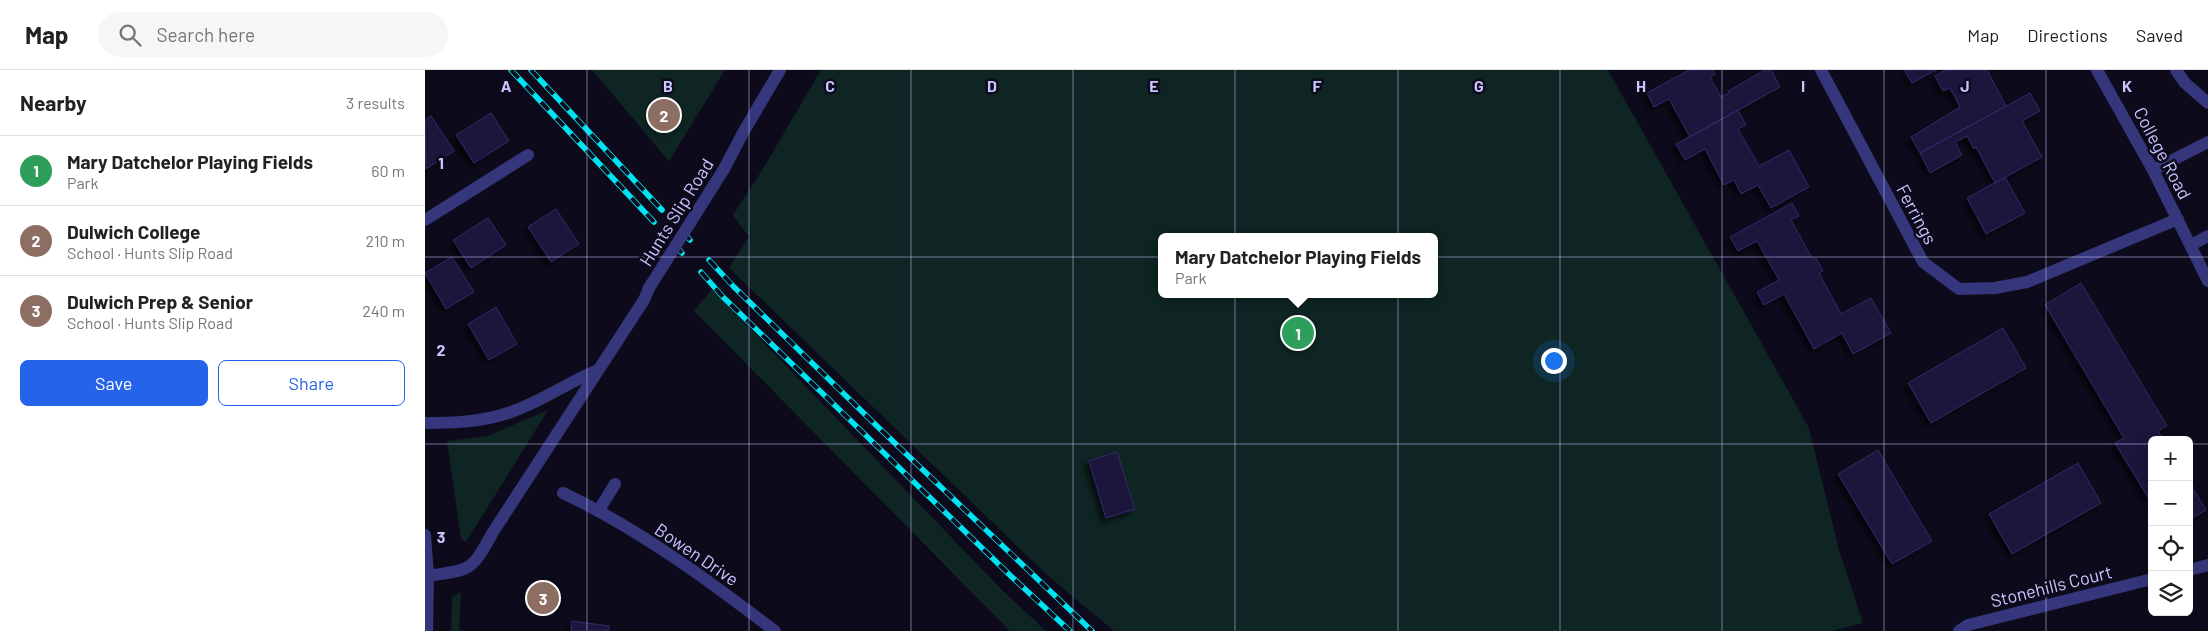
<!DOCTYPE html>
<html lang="en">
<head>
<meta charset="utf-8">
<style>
  :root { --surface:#fff; --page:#f6f6f6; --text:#222; --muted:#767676; --line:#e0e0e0; --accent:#2563eb }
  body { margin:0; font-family:Barlow,sans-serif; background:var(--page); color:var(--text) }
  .controls { position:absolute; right:15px; bottom:15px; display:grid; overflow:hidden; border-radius:8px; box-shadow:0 5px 20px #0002 }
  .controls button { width:45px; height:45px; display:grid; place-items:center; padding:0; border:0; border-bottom:1px solid var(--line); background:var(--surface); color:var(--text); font:25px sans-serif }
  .you { position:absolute; left:1128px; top:290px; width:18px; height:18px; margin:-12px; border:4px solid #fff; border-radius:50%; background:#1a73e8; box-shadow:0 0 0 8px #1a73e833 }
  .badge { display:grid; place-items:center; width:32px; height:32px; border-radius:50%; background:var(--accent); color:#fff; font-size:16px; font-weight:700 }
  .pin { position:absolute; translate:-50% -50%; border:2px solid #fff; box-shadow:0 1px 5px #0006 }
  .popup { position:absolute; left:733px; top:163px; width:280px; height:65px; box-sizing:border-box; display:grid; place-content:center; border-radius:8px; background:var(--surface); filter:drop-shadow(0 1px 4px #0005); font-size:16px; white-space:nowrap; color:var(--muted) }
  .popup b { font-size:19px; color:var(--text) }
  .popup::after { content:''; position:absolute; left:50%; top:100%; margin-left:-10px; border:10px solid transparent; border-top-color:var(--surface) }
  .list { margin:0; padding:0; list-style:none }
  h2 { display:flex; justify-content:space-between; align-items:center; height:65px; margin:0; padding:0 20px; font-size:21px }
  h2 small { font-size:16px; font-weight:400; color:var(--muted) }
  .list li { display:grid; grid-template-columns:32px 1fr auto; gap:15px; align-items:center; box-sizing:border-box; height:70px; padding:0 20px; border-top:1px solid var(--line) }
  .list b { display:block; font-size:19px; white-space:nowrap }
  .list p { margin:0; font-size:16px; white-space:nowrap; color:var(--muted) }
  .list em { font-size:16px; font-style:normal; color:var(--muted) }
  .actions { display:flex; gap:10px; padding:15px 20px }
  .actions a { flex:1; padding:11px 0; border:1px solid var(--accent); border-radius:8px; text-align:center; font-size:18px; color:var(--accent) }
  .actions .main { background:var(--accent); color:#fff }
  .icon { flex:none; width:28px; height:28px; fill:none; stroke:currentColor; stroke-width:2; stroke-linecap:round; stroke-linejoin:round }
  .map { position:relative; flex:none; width:1783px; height:561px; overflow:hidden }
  header { display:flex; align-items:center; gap:30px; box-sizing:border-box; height:70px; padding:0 25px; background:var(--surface); border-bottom:1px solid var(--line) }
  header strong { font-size:24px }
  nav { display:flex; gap:28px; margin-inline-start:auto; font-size:18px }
  .search { width:350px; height:45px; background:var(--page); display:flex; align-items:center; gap:12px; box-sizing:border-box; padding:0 18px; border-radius:28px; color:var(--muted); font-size:19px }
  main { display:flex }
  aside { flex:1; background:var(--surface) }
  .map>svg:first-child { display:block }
  .green { fill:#0e2523; fill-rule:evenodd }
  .building { fill:#1d173c; stroke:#322968; filter:url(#shadow) }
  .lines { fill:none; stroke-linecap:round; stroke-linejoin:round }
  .minor { stroke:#35367b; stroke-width:12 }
  .rail-casing { stroke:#00e3f0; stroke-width:5.5 }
  .rail { stroke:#0d0b1b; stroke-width:4; stroke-dasharray:11; stroke-linecap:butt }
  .minor-bridge { stroke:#35367b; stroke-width:12 }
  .grid { fill:none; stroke:#c9c5ff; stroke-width:1; stroke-opacity:0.55 }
  .labels { text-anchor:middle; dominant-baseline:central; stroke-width:5; stroke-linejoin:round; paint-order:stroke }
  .street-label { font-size:18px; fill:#c9c5ff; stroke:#0d0b1b }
  .grid-label { font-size:16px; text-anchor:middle; font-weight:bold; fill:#c9c5ff; stroke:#0d0b1b; stroke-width:5; stroke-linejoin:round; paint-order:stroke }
</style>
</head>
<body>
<header>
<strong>Map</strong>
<div class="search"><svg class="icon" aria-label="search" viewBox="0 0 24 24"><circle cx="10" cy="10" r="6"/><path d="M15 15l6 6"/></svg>Search here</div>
<nav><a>Map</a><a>Directions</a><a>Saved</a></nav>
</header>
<main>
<aside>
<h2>Nearby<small>3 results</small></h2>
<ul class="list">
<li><span class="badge" style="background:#2e9e5b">1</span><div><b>Mary Datchelor Playing Fields</b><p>Park</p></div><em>60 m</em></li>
<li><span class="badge" style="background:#8d6e63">2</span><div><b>Dulwich College</b><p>School · Hunts Slip Road</p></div><em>210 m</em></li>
<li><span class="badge" style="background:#8d6e63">3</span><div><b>Dulwich Prep &amp; Senior</b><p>School · Hunts Slip Road</p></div><em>240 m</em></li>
</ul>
<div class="actions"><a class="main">Save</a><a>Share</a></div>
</aside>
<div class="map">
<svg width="1783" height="561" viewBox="0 0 1783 561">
  <defs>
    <filter id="shadow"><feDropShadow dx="-4.5" dy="4.5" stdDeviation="2.5" flood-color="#0009"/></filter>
  </defs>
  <rect width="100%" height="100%" fill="#0d0b1b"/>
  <path class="green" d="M 167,0 L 300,0 L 244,91 Z
    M 396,0 L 1183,0 L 1384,358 L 1414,480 L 1438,553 L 1406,561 L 689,561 L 622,505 L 304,198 L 324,167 L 308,145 L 339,97 ZM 737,167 L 1009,167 L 1009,224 L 737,224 Z
    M 287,219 L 578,521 L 621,561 L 585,561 L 269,241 Z
    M 123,340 L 41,472 L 36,468 L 22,371 L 63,366 Z
    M 36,522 L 34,560 L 38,561 L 26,561 L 27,527 Z"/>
  <path class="building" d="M 1264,0 L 1288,0 L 1290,4 L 1285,7 L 1296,27 L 1304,23 L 1303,21 L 1340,0 L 1346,0 L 1355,17 L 1265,67 L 1244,29 L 1229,37 L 1222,23 Z
    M 1479,0 L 1511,0 L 1487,13 Z
    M 1521,0 L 1562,0 L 1581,36 L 1495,83 L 1486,67 L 1535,37 L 1525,18 L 1518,21 L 1510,6 Z
    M 1605,23 L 1615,41 L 1597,51 L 1617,87 L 1570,113 L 1551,77 L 1549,79 L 1542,66 L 1530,72 L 1537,85 L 1505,103 L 1495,83 Z
    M 1313,40 L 1321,55 L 1313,59 L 1334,96 L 1364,80 L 1384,117 L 1346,138 L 1333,115 L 1316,124 L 1309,110 L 1299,115 L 1280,79 L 1260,90 L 1251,74 Z
    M 66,43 L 84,71 L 49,93 L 31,65 Z
    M 6,46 L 29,81 L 1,99 L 0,50 Z
    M 1580,107 L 1600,143 L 1561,164 L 1542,128 Z
    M 1367,133 L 1374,146 L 1366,150 L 1388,190 L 1391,188 L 1398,201 L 1394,203 L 1416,244 L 1446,228 L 1466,263 L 1428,284 L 1417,263 L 1389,279 L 1359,224 L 1339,235 L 1332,222 L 1354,210 L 1332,171 L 1313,181 L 1305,167 Z
    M 131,139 L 154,174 L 126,192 L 103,157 Z
    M 63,148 L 81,175 L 46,198 L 28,170 Z
    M 27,187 L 49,222 L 21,239 L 0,203 Z
    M 1656,213 L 1742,356 L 1733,361 L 1739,370 L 1727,370 L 1727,434 L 1690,373 L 1699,368 L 1620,235 Z
    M 71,237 L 92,274 L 64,290 L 43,254 Z
    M 1578,258 L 1601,298 L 1506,353 L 1483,313 Z
    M 1453,380 L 1507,471 L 1467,494 L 1413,404 Z
    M 692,382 L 710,439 L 681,448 L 664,391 Z
    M 1653,393 L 1676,433 L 1587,484 L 1564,444 Z
    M 1764,412 L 1781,440 L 1764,450 Z
    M 147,551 L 184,556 L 184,561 L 146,561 Z"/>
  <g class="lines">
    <path class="minor" d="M 1396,0 L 1498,192 L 1534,219 L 1570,218 L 1602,212 L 1753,149
      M 1672,0 L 1728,100 L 1783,211
      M 1751,0 L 1760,13 L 1783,33
      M 299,99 L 319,61 L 355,0
      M 1728,100 L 1783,72
      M 0,150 L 103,85
      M 1766,175 L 1783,166
      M 0,353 C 28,353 56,352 83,343 C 115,333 143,312 173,300
      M 138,423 C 214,459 283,510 350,561
      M 174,440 L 190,414
      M 0,465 L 3,506 L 2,561
      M 1764,500 L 1783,495
      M 3,506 C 47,499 46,502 68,462 L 219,230 L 224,218
      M 1534,561 L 1543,555 L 1727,509"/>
    <g class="rail-casing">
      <path id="rail" d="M 86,0 L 229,152
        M 106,0 L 237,140
        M 258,162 L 265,170
        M 250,175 L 257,183
        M 284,190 L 309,217 L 454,358 L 667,561
        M 276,202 L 298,227 L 589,509 L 645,561"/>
    </g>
    <use href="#rail" class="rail"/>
    <path class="minor-bridge" d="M 224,218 L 299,99"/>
  </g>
  <path class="grid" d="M 162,0 L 162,561M 324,0 L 324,561M 486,0 L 486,561M 648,0 L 648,561M 810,0 L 810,561M 973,0 L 973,561M 1135,0 L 1135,561M 1297,0 L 1297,561M 1459,0 L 1459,561M 1621,0 L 1621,561M 0,187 L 1783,187M 0,374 L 1727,374M 1764,374 L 1783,374"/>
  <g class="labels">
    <g class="street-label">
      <text transform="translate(1738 83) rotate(62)">College Road</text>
      <text transform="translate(251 142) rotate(-58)">Hunts Slip Road</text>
      <text transform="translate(1492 144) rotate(62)">Ferrings</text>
      <text transform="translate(272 484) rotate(34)">Bowen Drive</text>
      <text transform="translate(1626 516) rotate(-14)">Stonehills Court</text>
    </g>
  </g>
  <g class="grid-label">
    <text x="81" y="22">A</text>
    <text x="243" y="22">B</text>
    <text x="405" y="22">C</text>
    <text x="567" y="22">D</text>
    <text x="729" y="22">E</text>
    <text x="892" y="22">F</text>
    <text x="1054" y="22">G</text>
    <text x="1216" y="22">H</text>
    <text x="1378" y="22">I</text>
    <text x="1540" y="22">J</text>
    <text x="1702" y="22">K</text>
    <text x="16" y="99">1</text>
    <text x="16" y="286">2</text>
    <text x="16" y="473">3</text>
  </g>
</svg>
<div class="controls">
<button>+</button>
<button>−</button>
<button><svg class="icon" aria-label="locate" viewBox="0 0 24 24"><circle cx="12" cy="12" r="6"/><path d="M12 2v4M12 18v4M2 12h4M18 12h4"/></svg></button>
<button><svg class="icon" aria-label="layers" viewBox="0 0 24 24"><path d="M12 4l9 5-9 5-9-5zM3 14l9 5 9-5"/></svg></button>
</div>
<div class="you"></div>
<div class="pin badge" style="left:873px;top:263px;background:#2e9e5b">1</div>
<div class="popup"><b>Mary Datchelor Playing Fields</b>Park</div>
<div class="pin badge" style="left:239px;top:45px;background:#8d6e63">2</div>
<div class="pin badge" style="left:118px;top:528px;background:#8d6e63">3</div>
</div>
</main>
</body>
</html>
